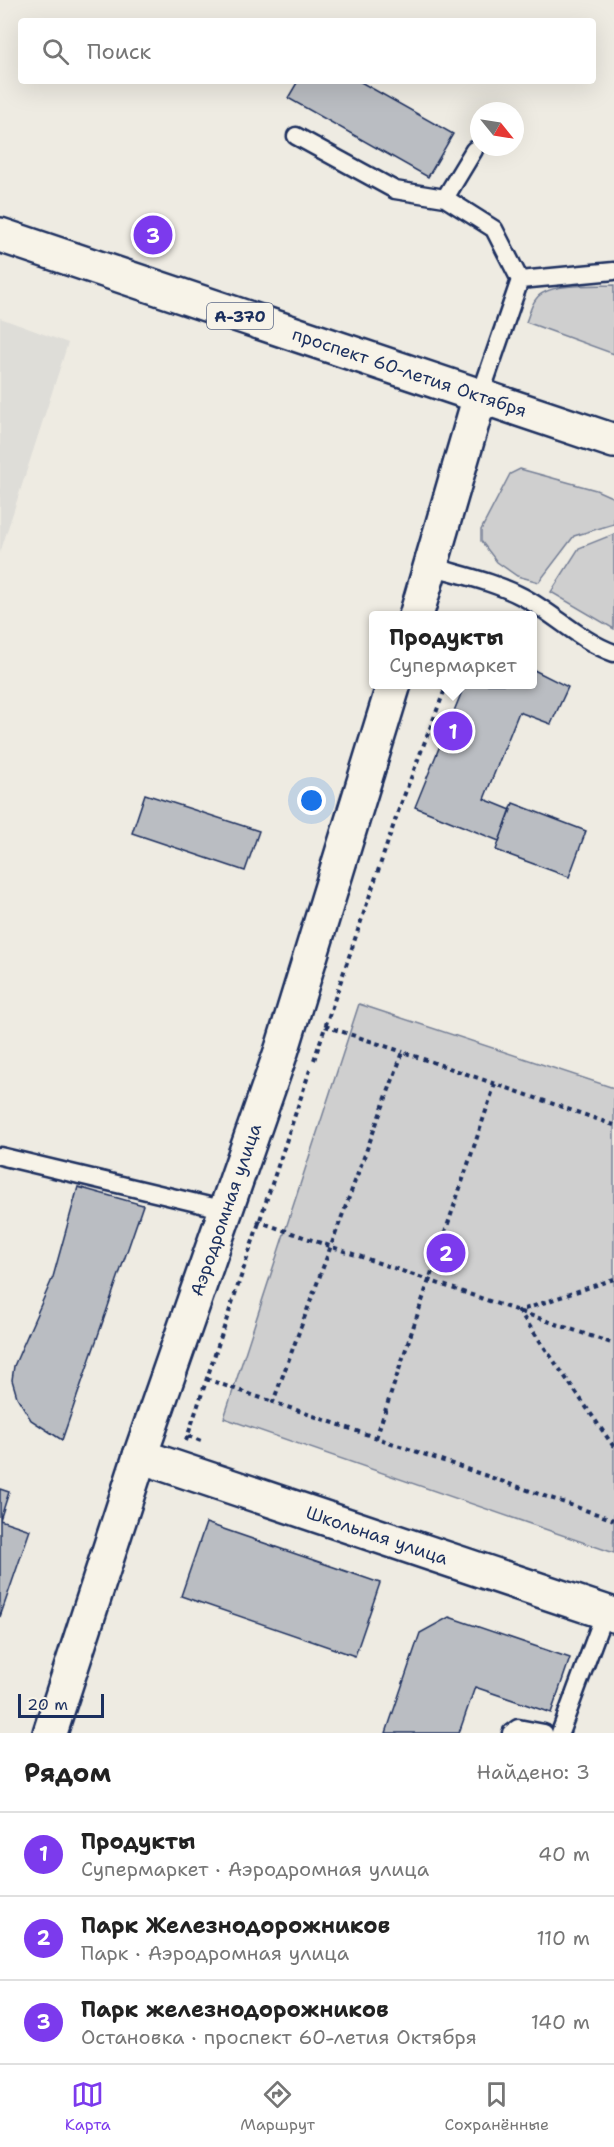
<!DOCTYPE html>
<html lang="ru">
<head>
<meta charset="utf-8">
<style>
  :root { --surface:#fff; --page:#f2f2f2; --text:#222; --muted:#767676; --line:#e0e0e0; --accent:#7c3aed }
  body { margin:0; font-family:"Shantell Sans",sans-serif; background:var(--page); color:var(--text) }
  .compass { position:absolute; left:470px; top:102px; width:54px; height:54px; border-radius:50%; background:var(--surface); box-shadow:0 6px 24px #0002; rotate:120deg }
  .scale { position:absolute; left:18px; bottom:15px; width:86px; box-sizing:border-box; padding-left:6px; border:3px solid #1b2f5e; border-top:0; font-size:16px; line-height:21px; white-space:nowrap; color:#1b2f5e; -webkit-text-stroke:4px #f7f3e8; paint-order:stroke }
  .you { position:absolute; left:312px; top:801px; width:21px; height:21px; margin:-15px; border:4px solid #fff; border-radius:50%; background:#1a73e8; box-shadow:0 0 0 9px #1a73e833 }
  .badge { display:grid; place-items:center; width:39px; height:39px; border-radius:50%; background:var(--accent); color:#fff; font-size:20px; font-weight:700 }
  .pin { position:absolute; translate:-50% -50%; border:3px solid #fff; box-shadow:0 2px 6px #0006 }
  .popup { position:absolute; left:369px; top:611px; width:168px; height:78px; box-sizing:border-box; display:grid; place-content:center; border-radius:6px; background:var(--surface); filter:drop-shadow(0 2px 4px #0005); font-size:20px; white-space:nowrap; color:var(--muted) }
  .popup b { font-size:22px; color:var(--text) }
  .popup::after { content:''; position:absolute; left:50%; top:100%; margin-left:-12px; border:12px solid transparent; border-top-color:var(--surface) }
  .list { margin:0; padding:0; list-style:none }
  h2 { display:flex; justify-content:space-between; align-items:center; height:78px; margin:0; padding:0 24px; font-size:26px }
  h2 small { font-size:20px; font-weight:400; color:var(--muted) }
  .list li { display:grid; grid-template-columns:39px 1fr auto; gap:18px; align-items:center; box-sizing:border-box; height:84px; padding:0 24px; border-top:2px solid var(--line) }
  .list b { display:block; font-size:22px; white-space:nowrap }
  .list p { margin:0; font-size:20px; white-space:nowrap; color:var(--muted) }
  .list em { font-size:20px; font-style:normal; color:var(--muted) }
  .icon { flex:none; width:33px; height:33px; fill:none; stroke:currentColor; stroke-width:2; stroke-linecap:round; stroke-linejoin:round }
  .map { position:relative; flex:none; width:614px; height:1733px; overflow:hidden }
  .search { position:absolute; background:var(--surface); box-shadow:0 6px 24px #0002; left:18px; right:18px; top:18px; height:66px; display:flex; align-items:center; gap:15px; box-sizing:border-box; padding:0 21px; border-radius:6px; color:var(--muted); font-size:22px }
  .sheet { height:330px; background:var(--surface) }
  nav { display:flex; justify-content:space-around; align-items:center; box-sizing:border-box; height:84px; border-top:2px solid var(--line); background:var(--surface); font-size:16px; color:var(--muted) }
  nav a { display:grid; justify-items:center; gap:3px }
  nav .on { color:var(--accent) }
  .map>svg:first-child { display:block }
  .built { fill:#deddd8 }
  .green { fill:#cfcfcf; stroke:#757f96; stroke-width:1.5 }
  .building { fill:#babdc2; stroke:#1b2f5e; stroke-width:1.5 }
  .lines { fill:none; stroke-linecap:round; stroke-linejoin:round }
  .lane-casing { stroke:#1b2f5e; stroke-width:21 }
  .street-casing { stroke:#1b2f5e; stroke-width:38 }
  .secondary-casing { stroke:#1b2f5e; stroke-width:38 }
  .highway-casing { stroke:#1b2f5e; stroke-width:38 }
  .path { stroke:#1b2f5e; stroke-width:4; stroke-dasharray:4.5 4.5; stroke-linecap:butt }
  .lane { stroke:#f7f3e8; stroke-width:16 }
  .street { stroke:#f7f3e8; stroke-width:33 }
  .secondary { stroke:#f7f3e8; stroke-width:33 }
  .highway { stroke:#f7f3e8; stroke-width:33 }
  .labels { text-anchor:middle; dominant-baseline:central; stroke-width:4.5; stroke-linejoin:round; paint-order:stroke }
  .shield { fill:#f7f3e8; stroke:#5d6a87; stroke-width:1.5 }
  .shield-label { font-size:16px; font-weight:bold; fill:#1b2f5e }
  .street-label { font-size:18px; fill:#1b2f5e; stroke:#f7f3e8 }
</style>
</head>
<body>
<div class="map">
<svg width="614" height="1733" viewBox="0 0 614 1733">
  <rect width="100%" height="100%" fill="#eeebe2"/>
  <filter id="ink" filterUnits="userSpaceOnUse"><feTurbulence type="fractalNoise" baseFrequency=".0167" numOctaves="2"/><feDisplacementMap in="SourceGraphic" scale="12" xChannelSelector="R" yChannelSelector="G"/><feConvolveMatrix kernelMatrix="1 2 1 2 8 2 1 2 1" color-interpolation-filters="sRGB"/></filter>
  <g filter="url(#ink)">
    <path class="built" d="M 0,318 L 68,343 L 0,553 Z"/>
    <path class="green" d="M 614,285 L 614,354 L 526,322 C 529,315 531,305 536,299 C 547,282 595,286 614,285 Z
      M 520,469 L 596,490 L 614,498 L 614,524 L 574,536 L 539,582 L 517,576 L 497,562 L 481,541 L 481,530 L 510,474 Z
      M 614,534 L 614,629 L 551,592 L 579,548 Z
      M 359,1004 L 614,1088 L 614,1553 L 224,1418 Z"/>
    <path class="building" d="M 298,81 L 359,81 L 453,134 L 428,177 L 288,98 Z
      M 532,669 L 568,687 L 551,724 L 519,712 L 484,799 L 511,810 L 499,841 L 415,807 L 465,684 L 532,684 Z
      M 145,794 L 259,831 L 245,871 L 132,833 Z
      M 513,803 L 586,831 L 569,877 L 496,850 Z
      M 78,1187 L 143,1205 L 62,1440 L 31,1420 L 17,1397 L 12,1380 L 14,1366 L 53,1277 Z
      M 0,1489 L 9,1492 L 0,1520 Z
      M 0,1520 L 30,1530 L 0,1617 Z
      M 206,1523 L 380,1583 L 355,1656 L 181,1596 Z
      M 449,1617 L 570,1658 L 551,1713 L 475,1687 L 459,1733 L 386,1733 L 420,1633 Z"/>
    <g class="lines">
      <g class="lane-casing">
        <path id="lane" d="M 296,136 L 395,190 L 445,198 L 494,229 L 520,280 L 480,396
          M 445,198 L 474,150
          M 520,280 L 614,271
          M 431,566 C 461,575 495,582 523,597 C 555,614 580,641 614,653
          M 0,1156 L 226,1210
          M 511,1733 L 518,1728 L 544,1733
          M 560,1733 L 605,1612"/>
      </g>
      <g class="street-casing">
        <g id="street">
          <path id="s1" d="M 140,1456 L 614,1615"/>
        </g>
      </g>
      <g class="secondary-casing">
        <g id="secondary">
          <path d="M 416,616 L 480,396"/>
          <path id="s2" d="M 50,1733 L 140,1456 L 282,1049 L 394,684"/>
        </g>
      </g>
      <g class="highway-casing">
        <g id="highway">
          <path id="s3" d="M 0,235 L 614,441"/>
        </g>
      </g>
      <path class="path" d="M 325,1026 L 403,1052
        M 314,1060 L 399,809 L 447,684
        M 614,1125 L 403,1052 L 273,1402 L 614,1520
        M 257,1221 L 614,1344
        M 614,1279 L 519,1311 L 614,1447
        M 206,1379 L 273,1402
        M 188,1436 L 201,1441
        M 376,1438 L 495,1084
        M 186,1441 L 310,1070"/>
      <use href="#lane" class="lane"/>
      <use href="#street" class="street"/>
      <use href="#secondary" class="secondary"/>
      <use href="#highway" class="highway"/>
    </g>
  </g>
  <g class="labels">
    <rect class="shield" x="207" y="303" width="66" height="26" rx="4.5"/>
    <g class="shield-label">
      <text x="240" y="316">А-370</text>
    </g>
    <g class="street-label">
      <text stroke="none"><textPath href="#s3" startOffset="432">проспект 60-летия Октября</textPath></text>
      <text stroke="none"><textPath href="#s2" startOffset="552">Аэродромная улица</textPath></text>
      <text stroke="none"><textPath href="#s1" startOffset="250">Школьная улица</textPath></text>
    </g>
  </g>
</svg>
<svg class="compass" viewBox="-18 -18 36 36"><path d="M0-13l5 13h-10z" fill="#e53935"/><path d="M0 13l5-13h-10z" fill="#767676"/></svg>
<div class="scale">20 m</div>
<div class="you"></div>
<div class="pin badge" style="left:453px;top:731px">1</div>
<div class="popup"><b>Продукты</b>Супермаркет</div>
<div class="pin badge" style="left:446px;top:1253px">2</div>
<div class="pin badge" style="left:153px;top:235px">3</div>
<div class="search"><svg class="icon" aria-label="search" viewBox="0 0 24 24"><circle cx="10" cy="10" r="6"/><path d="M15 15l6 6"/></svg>Поиск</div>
</div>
<section class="sheet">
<h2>Рядом<small>Найдено: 3</small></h2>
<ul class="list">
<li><span class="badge">1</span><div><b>Продукты</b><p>Супермаркет · Аэродромная улица</p></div><em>40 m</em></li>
<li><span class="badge">2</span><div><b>Парк Железнодорожников</b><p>Парк · Аэродромная улица</p></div><em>110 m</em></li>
<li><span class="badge">3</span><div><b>Парк железнодорожников</b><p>Остановка · проспект 60-летия Октября</p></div><em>140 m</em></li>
</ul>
</section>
<nav>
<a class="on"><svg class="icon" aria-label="map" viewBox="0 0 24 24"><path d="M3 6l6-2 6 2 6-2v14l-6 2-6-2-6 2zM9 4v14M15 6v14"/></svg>Карта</a>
<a><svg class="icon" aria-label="directions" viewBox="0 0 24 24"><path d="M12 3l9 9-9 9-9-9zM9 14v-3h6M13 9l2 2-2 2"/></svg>Маршрут</a>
<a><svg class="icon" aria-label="saved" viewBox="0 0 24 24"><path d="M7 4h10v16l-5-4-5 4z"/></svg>Сохранённые</a>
</nav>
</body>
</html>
